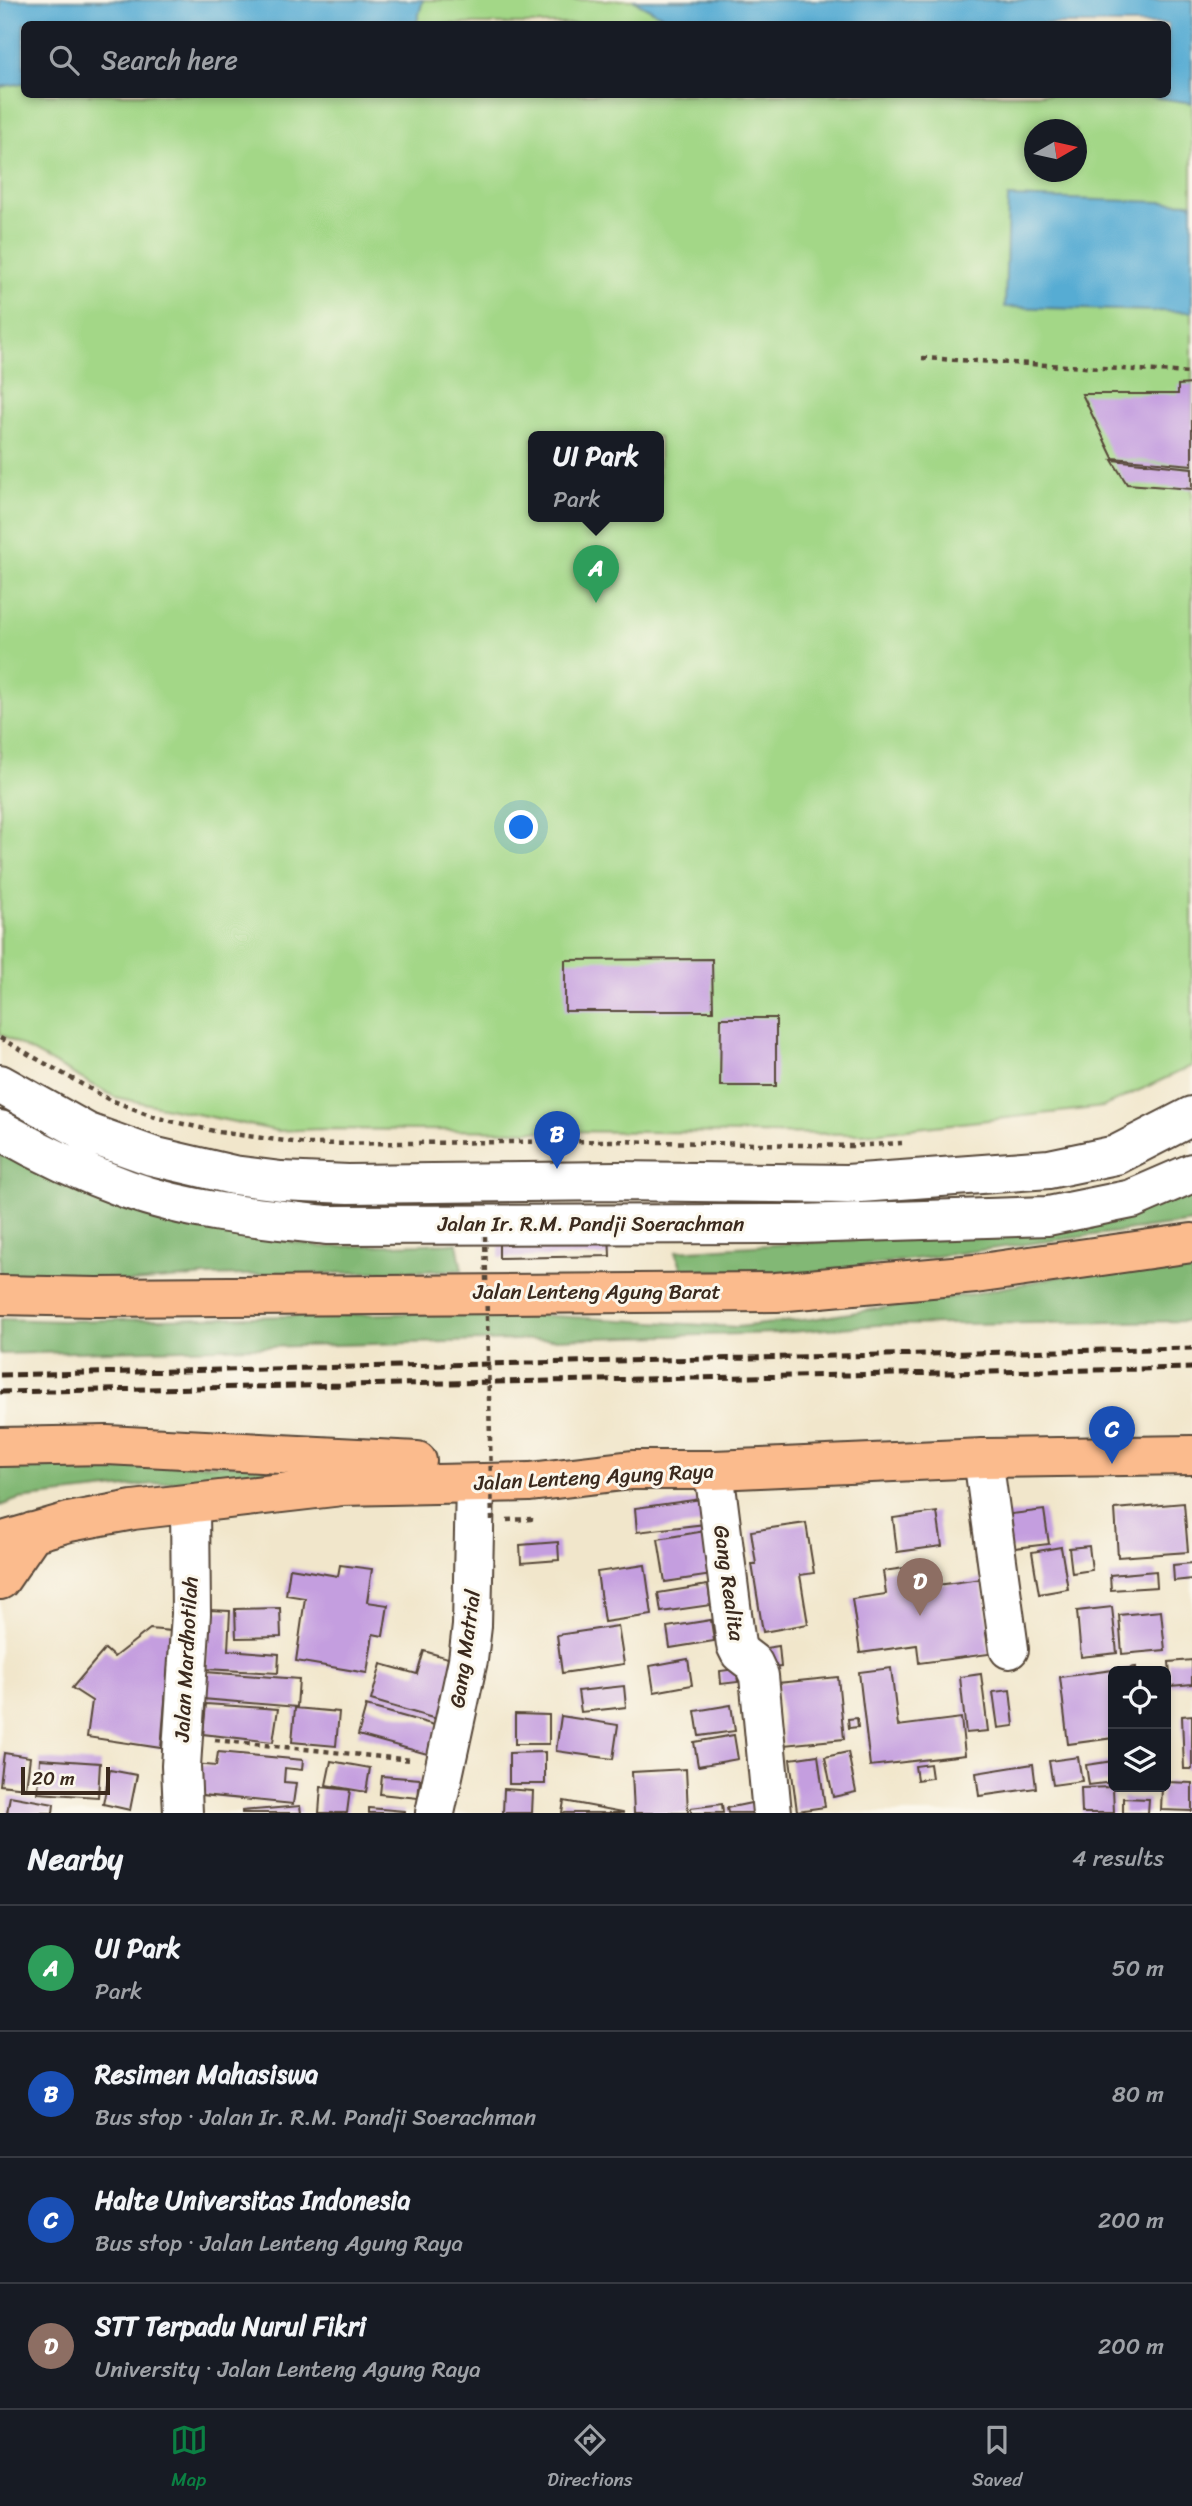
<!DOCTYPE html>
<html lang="en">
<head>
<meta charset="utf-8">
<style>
  :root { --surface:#171b24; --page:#20242c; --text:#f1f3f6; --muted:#9ea1a6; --line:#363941; --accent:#0b8043 }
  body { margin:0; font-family:Sriracha,sans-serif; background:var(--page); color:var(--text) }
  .controls { position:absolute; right:21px; bottom:21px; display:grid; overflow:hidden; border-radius:10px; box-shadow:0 4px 10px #0003 }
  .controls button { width:63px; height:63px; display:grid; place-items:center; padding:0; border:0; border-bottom:2px solid var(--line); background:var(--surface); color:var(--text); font:35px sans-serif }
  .compass { position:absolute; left:1024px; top:119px; width:63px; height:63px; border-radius:50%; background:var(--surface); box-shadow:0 4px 10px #0003; rotate:81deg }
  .scale { position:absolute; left:21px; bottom:18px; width:89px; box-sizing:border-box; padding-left:7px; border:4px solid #3b2a1e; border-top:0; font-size:19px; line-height:24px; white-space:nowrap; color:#3b2a1e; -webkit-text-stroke:5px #fbf7ec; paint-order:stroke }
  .you { position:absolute; left:522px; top:828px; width:24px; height:24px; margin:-18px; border:5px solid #fff; border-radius:50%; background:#1a73e8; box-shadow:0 0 0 10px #1a73e833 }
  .badge { display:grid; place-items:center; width:46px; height:46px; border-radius:50%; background:var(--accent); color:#fff; font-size:23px; font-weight:700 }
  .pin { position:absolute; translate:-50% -58px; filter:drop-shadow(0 2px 4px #0008) }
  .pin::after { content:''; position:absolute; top:37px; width:24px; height:21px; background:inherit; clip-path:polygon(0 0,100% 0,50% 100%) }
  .popup { position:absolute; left:528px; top:431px; width:136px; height:91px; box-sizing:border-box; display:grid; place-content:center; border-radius:10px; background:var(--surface); filter:drop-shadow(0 2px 5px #0005); font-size:23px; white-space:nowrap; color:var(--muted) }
  .popup b { font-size:26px; color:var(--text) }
  .popup::after { content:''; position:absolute; left:50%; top:100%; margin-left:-14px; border:14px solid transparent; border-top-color:var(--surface) }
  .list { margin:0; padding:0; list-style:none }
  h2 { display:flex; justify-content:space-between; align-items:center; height:91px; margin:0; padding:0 28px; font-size:30px }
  h2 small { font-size:23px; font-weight:400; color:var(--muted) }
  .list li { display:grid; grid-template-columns:46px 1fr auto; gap:21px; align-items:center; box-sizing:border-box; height:126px; padding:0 28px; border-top:2px solid var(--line) }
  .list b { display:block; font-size:26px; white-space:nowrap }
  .list p { margin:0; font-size:23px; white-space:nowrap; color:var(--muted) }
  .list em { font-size:23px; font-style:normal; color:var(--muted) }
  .icon { flex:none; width:38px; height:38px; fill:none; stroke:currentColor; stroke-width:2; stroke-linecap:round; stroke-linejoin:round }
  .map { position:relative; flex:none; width:1192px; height:1813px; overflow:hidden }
  .search { position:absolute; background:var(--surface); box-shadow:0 4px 10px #0003; left:21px; right:21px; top:21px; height:77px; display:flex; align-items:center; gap:18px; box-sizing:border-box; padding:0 24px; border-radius:10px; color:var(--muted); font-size:26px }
  .sheet { height:595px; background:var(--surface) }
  nav { display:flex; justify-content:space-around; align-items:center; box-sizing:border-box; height:98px; border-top:2px solid var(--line); background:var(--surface); font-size:19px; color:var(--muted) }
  nav a { display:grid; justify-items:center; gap:4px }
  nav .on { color:var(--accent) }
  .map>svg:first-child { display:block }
  .green { fill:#a3d787; stroke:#6f8052; stroke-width:2; fill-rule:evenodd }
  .forest { fill:#82b874; stroke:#5e7149; stroke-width:2 }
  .water { fill:#57acd3; stroke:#496b78; stroke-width:2 }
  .building { fill:#c49edf }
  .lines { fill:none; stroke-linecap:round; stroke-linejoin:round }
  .minor-casing { stroke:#564638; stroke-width:42 }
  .major-casing { stroke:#564638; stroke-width:42 }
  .path { stroke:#564638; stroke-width:4.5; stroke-dasharray:5 5; stroke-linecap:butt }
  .minor { stroke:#fff; stroke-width:38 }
  .major { stroke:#fbbb8d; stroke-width:38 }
  .rail { stroke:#3b2a1e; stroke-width:5; stroke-dasharray:10 5; stroke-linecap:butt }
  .path-bridge { stroke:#564638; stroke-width:4.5; stroke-dasharray:5 5; stroke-linecap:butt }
  .labels { text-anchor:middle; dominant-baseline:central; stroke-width:6; stroke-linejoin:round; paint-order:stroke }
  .street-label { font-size:21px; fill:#3b2a1e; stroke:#fbf7ec }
</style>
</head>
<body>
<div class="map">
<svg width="1192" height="1813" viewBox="0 0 1192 1813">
  <rect width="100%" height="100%" fill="#fbf7ec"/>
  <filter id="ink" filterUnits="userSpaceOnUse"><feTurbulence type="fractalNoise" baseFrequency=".0143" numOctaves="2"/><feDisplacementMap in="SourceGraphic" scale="14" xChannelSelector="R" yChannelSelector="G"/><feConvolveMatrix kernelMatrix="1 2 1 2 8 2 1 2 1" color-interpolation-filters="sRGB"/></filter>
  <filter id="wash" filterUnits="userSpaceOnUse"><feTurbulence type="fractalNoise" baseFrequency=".00686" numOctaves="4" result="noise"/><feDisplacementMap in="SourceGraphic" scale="28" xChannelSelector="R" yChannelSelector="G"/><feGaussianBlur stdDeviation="1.57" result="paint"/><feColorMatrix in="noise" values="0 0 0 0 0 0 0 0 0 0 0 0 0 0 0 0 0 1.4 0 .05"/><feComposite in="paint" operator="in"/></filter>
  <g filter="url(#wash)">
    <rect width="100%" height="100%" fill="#f1e6cb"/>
    <path class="green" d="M 0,0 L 1192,0 L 1192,1066 L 1103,1107 L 863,1134 L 319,1129 L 278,1131 L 115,1097 L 0,1034 ZM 24,24 L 1168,24 L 1168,94 L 24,94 ZM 1034,130 L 1076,130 L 1076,172 L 1034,172 ZM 533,437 L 659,437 L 659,517 L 533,517 Z"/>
    <path class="forest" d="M 0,1137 L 179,1223 L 323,1247 L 457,1243 L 462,1270 L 205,1276 L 50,1289 L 0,1288 Z
      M 1192,1195 L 1192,1222 L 810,1273 L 682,1270 L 676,1251 L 1018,1229 L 1072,1222 Z
      M 1192,1250 L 1192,1321 L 877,1325 L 778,1333 L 0,1354 L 0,1319 L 62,1321 L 483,1312 L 737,1327 L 812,1319 L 972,1294 Z
      M 0,1464 L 325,1465 L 19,1499 L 0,1506 Z"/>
    <path class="water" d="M 0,0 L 423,0 L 417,22 L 412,24 L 24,24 L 24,83 L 0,87 Z
      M 633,0 L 1192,0 L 1192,103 L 1138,95 L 1168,94 L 1168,24 L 677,24 Z
      M 1008,197 L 1192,203 L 1192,312 L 1005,307 Z"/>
    <g id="blocks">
      <path class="building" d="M 1192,384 L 1192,465 L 1113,458 L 1082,394 L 1178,394 L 1178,385 Z
        M 1112,460 L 1192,468 L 1192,489 L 1127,484 Z
        M 712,959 L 713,1011 L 565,1011 L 565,960 Z
        M 721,1018 L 776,1018 L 776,1086 L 720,1086 Z
        M 609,1231 L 610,1256 L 499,1258 L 499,1232 Z
        M 702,1499 L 705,1524 L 637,1532 L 635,1508 Z
        M 1184,1503 L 1188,1552 L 1118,1557 L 1115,1509 Z
        M 1044,1510 L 1049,1544 L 1007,1549 L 1003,1515 Z
        M 937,1512 L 942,1546 L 897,1552 L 893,1518 Z
        M 806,1523 L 814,1573 L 800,1575 L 808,1624 L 763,1632 L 752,1564 L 756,1564 L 751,1531 Z
        M 705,1531 L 712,1575 L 665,1582 L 658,1539 Z
        M 558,1542 L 559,1560 L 521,1563 L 520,1545 Z
        M 1089,1546 L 1092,1570 L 1072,1573 L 1069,1548 Z
        M 1061,1547 L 1068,1589 L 1039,1594 L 1032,1552 Z
        M 1192,1563 L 1192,1579 L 1174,1581 L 1173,1565 Z
        M 340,1565 L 372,1569 L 367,1602 L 388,1605 L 383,1636 L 373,1634 L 367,1673 L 296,1661 L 305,1598 L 286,1595 L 290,1568 L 338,1576 Z
        M 645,1565 L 652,1615 L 604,1622 L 597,1572 Z
        M 912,1567 L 915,1588 L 981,1579 L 989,1633 L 986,1633 L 989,1654 L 919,1663 L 917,1645 L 860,1653 L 852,1599 L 886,1594 L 883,1571 Z
        M 1156,1571 L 1157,1587 L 1111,1590 L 1110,1575 Z
        M 708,1585 L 711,1605 L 661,1612 L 658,1593 Z
        M 1112,1607 L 1117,1653 L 1081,1657 L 1077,1611 Z
        M 280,1608 L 281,1637 L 236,1638 L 235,1609 Z
        M 209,1610 L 230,1611 L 228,1650 L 279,1654 L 278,1673 L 206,1669 Z
        M 1161,1611 L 1165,1650 L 1122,1654 L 1119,1615 Z
        M 711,1620 L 714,1641 L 670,1648 L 667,1627 Z
        M 618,1626 L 624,1664 L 562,1673 L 557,1635 Z
        M 150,1629 L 171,1631 L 161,1748 L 87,1737 L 92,1701 L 72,1688 L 105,1649 L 114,1657 Z
        M 779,1646 L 781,1667 L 761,1669 L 759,1649 Z
        M 424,1651 L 461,1662 L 443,1721 L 371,1700 L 381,1664 L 417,1674 Z
        M 688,1659 L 692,1685 L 654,1692 L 650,1666 Z
        M 1192,1660 L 1192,1684 L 1171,1686 L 1169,1662 Z
        M 1136,1667 L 1136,1671 L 1114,1671 L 1114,1670 Z
        M 891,1668 L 898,1726 L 961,1718 L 965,1755 L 870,1766 L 859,1672 Z
        M 736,1669 L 738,1682 L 721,1684 L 720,1671 Z
        M 1113,1670 L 1113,1738 L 1068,1744 L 1060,1677 Z
        M 205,1672 L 299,1679 L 297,1707 L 203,1699 Z
        M 981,1674 L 988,1731 L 966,1733 L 960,1677 Z
        M 838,1677 L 844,1739 L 784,1745 L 778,1683 Z
        M 624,1686 L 626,1707 L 581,1712 L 578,1691 Z
        M 1010,1690 L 1014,1726 L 998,1728 L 993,1692 Z
        M 206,1704 L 278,1709 L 273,1742 L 203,1734 Z
        M 731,1705 L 735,1731 L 699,1736 L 695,1711 Z
        M 366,1706 L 438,1726 L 431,1755 L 358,1735 Z
        M 295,1708 L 339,1712 L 336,1746 L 292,1742 Z
        M 515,1714 L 549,1715 L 549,1744 L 515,1744 Z
        M 1192,1715 L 1192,1769 L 1184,1769 L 1182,1716 Z
        M 561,1716 L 618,1725 L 613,1759 L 556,1751 Z
        M 857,1718 L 858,1727 L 849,1728 L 848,1719 Z
        M 734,1735 L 738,1759 L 698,1766 L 694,1742 Z
        M 218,1752 L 303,1760 L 302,1770 L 285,1768 L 284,1782 L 296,1783 L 293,1804 L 192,1794 L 195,1764 L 216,1766 Z
        M 545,1752 L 545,1784 L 509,1784 L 509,1753 Z
        M 848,1752 L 856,1792 L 833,1797 L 825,1757 Z
        M 4,1753 L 30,1757 L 26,1788 L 0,1785 Z
        M 818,1755 L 825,1807 L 797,1811 L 790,1759 Z
        M 1078,1757 L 1082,1781 L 1053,1785 L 1049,1761 Z
        M 40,1759 L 100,1763 L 98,1797 L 38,1793 Z
        M 331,1761 L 370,1768 L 366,1792 L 326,1785 Z
        M 1113,1761 L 1113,1782 L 1089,1785 L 1086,1765 Z
        M 930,1764 L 932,1778 L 917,1780 L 915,1766 Z
        M 1033,1764 L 1036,1788 L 979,1796 L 976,1773 Z
        M 686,1769 L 688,1813 L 634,1813 L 632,1772 Z
        M 110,1770 L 137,1775 L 130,1810 L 103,1804 Z
        M 382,1776 L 420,1779 L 418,1798 L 380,1794 Z
        M 1166,1782 L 1192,1783 L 1192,1811 L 1161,1810 L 1162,1787 L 1166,1787 Z
        M 321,1787 L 350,1790 L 347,1813 L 319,1813 Z
        M 1113,1787 L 1114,1813 L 1082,1813 L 1081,1788 Z
        M 504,1789 L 533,1791 L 532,1813 L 503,1813 Z
        M 10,1796 L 54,1804 L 53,1813 L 7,1813 Z
        M 1123,1798 L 1149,1799 L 1148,1813 L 1123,1813 Z
        M 564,1801 L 623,1812 L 623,1813 L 562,1813 Z
        M 756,1802 L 758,1813 L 728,1813 L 727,1808 Z
        M 722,1804 L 723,1813 L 691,1813 L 691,1808 Z
        M 300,1806 L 301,1813 L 242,1813 L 242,1811 Z
        M 369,1808 L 404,1811 L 404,1813 L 369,1813 Z"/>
    </g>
  </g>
  <g filter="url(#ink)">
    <use href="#blocks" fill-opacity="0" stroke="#564638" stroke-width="2"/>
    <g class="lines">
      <g class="minor-casing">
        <path id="minor" d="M 0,1084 L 88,1133 L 152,1156 L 233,1175 L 281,1181 L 348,1184 L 618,1181 L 847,1184 L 1049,1169 L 1116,1155 L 1192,1116
          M 0,1130 C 40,1153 83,1173 127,1189 C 191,1212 261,1218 328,1225 L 800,1224 L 1048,1216 L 1132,1199 L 1192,1173
          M 983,1458 L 1009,1649
          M 714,1470 L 736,1645 L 740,1653 L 753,1663 L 759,1676 L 772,1813
          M 183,1813 L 181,1766 L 191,1614 L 190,1504
          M 435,1813 L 468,1660 L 472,1626 L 475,1484"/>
      </g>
      <g class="major-casing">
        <path id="major" d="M 0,1295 L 96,1297 L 776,1292 L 975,1274 L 1192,1243
          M 0,1447 L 107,1445 L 417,1461
          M 0,1542 L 69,1522 L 133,1510 L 342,1486 L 530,1482 L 632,1470 L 714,1470 L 983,1458 L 1192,1455
          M 0,1580 L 33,1532"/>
      </g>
      <path class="path" d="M 922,358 L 1192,373
        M 0,1038 L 108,1099 L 158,1118 L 218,1132 L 307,1144 L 610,1141 L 852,1146 L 902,1143
        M 507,1520 L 531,1519 L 531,1514
        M 215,1740 L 412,1760"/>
      <use href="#minor" class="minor"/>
      <use href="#major" class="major"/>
      <path class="rail" d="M 0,1375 L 1192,1348
        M 0,1392 L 1192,1368"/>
      <path class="path-bridge" d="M 485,1236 L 492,1520"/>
    </g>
  </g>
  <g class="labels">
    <g class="street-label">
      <text x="591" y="1224">Jalan Ir. R.M. Pandji Soerachman</text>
      <text x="597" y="1292">Jalan Lenteng Agung Barat</text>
      <text transform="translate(594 1477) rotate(-3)">Jalan Lenteng Agung Raya</text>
      <text transform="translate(729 1583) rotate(82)">Gang Realita</text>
      <text transform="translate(465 1649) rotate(-82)">Gang Matrial</text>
      <text transform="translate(186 1659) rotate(-87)">Jalan Mardhotilah</text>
    </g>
  </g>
</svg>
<div class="controls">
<button><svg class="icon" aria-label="locate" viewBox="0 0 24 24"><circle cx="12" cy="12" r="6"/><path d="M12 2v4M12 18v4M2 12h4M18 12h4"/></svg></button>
<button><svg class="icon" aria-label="layers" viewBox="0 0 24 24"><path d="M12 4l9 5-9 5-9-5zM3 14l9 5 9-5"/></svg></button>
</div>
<svg class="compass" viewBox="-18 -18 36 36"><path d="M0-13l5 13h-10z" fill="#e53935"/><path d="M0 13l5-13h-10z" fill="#9ea1a6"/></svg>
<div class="scale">20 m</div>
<div class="you"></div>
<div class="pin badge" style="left:596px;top:603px;background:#2e9e5b">A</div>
<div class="popup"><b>UI Park</b>Park</div>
<div class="pin badge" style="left:557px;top:1169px;background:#1a4fb4">B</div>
<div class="pin badge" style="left:1112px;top:1464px;background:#1a4fb4">C</div>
<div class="pin badge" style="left:920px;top:1616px;background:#8d6e63">D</div>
<div class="search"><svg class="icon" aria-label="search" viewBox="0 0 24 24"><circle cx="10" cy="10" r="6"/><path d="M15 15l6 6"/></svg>Search here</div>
</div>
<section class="sheet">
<h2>Nearby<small>4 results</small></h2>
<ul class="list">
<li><span class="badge" style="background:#2e9e5b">A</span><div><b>UI Park</b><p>Park</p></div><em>50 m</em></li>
<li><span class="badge" style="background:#1a4fb4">B</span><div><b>Resimen Mahasiswa</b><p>Bus stop · Jalan Ir. R.M. Pandji Soerachman</p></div><em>80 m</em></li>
<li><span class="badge" style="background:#1a4fb4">C</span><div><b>Halte Universitas Indonesia</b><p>Bus stop · Jalan Lenteng Agung Raya</p></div><em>200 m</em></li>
<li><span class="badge" style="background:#8d6e63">D</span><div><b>STT Terpadu Nurul Fikri</b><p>University · Jalan Lenteng Agung Raya</p></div><em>200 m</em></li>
</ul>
</section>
<nav>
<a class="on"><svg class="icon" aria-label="map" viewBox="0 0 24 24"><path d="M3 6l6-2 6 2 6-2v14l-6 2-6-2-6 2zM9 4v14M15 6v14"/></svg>Map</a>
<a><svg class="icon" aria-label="directions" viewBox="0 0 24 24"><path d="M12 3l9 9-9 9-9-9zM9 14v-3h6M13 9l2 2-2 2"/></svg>Directions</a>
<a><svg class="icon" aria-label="saved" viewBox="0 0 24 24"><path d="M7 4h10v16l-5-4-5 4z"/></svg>Saved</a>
</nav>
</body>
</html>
